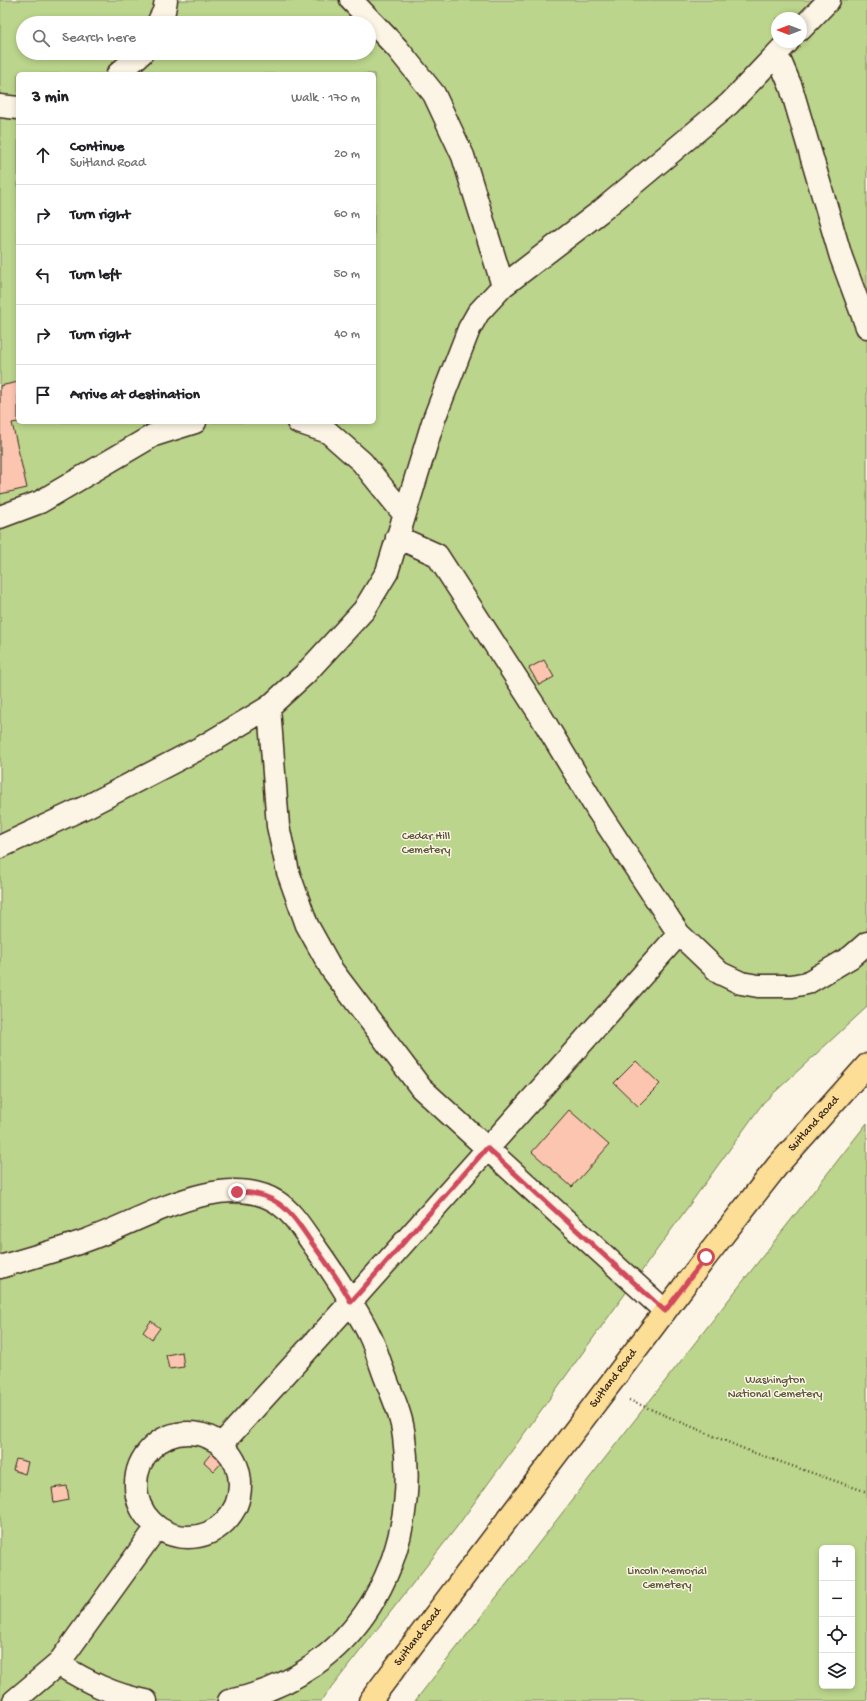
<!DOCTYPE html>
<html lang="en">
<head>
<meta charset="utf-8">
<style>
  :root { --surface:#fff; --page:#f2f2f2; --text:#202124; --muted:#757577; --line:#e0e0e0 }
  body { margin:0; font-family:"Gochi Hand",sans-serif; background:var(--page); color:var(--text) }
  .controls { position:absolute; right:12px; bottom:12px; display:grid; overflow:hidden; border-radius:6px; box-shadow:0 2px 6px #0003 }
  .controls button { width:36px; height:36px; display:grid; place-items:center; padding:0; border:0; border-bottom:1px solid var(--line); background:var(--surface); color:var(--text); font:20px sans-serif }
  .compass { position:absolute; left:771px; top:12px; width:36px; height:36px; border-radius:50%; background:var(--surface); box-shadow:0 2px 6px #0003; rotate:270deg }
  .stop { position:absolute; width:12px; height:12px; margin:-9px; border:3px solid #d1495b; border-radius:50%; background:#fff }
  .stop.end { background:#d1495b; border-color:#fff; box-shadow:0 1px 4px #0008 }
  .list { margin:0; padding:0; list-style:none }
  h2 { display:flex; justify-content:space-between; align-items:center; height:52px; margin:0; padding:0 16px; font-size:17px }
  h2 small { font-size:13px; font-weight:400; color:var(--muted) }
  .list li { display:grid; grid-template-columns:26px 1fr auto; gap:12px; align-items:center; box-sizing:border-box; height:60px; padding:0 16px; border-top:1px solid var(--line) }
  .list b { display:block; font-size:15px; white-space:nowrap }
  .list p { margin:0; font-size:13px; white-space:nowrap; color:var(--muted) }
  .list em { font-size:13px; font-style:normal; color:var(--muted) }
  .icon { flex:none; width:22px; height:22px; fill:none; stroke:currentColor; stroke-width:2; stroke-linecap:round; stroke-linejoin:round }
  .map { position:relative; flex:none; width:867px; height:1701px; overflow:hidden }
  .search { position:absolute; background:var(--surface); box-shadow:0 2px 6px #0003; left:16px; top:16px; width:360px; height:44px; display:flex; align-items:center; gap:10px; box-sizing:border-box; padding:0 14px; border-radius:22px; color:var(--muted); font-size:15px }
  .panel { position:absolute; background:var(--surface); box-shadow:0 2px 6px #0003; left:16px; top:72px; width:360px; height:352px; border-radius:6px }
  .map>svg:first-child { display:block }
  .green { fill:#bbd58c; stroke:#7b8055; fill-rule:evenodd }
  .building { fill:#fcc5b0; stroke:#3b2a1e }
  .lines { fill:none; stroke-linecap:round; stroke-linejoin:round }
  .minor-casing { stroke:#3b2a1e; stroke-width:25 }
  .major-casing { stroke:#3b2a1e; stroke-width:25 }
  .path { stroke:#3b2a1e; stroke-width:2.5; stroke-dasharray:1 3; stroke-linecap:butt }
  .minor { stroke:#fcf5e5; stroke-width:22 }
  .major { stroke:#fdde96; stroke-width:22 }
  .route { stroke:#d1495b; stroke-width:5 }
  .labels { text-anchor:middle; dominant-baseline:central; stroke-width:3; stroke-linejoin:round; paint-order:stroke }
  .park-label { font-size:12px; fill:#5b553a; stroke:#fcf5e5 }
  .street-label { font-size:12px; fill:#3b2a1e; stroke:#fcf5e5 }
</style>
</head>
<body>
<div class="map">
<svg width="867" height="1701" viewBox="0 0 867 1701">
  <rect width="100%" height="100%" fill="#fcf5e5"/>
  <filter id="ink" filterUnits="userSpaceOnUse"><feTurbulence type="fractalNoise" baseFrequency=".025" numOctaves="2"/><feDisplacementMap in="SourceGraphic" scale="8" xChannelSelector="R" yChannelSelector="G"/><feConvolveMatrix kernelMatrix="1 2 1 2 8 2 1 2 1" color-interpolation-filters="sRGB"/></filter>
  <g filter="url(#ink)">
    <path class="green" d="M 0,0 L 867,0 L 867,1007 L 763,1103 L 456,1528 L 321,1701 L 0,1701 ZM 777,18 L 801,18 L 801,42 L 777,42 ZM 23,23 L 369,23 L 369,53 L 23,53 ZM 18,74 L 374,74 L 374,422 L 18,422 Z
      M 867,1123 L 867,1701 L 415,1701 C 566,1509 716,1315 867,1123 ZM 822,1548 L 852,1548 L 852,1686 L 822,1686 Z"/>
    <path class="building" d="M 18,382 L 18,422 L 12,423 L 27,488 L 0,494 L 0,386 Z
      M 544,660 L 554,677 L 539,685 L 529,668 Z
      M 636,1061 L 660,1084 L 638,1106 L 614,1083 Z
      M 569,1110 L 609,1145 L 572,1187 L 532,1152 Z
      M 151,1321 L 160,1328 L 152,1339 L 143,1332 Z
      M 182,1352 L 184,1367 L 169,1369 L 166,1355 Z
      M 214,1450 L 225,1459 L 214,1471 L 204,1462 Z
      M 16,1459 L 28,1462 L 25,1474 L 13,1470 Z
      M 67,1486 L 69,1500 L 54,1503 L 52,1488 Z"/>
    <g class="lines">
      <g class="minor-casing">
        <path id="minor" d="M 351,0 L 397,48 L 434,94 L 463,156 L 503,286
          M 158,23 L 164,11 L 166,0
          M 801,29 L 829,0
          M 777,54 L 791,87 L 841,257 L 867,327
          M 118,74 L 142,53
          M 0,106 L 18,108
          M 298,422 L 328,432 L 362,462 L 404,514
          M 0,517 L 40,502 L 154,435 L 195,422
          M 397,537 L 437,555 L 539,713 L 598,811 L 679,934 L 720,973 L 741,983 L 758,986 L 792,986 L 807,983 L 851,957 L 867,943
          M 269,707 L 278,826 L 288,872 L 307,925 L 332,970 L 421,1088 L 665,1311
          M 0,847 L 88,806 L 204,746 L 269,707 L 305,674 L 364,610 L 387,572 L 434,419 L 469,329 L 478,313 L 503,286 L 601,211 L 729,104 L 788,42
          M 0,1267 C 29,1258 59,1250 87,1240 C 141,1221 222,1168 277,1202 C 292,1212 301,1227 311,1241 C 325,1261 339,1280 351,1302 L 221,1445
          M136 1485a52 52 0 1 1 104 0a52 52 0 1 1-104 0Z
          M 58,1664 C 86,1681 113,1695 146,1701
          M 14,1701 L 58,1664 L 157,1527
          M 229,1701 C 355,1676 421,1560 404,1437 C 402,1416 393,1398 386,1379 C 380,1364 376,1348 369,1334 C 364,1323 357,1312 351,1302 L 679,934"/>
      </g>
      <g class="major-casing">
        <g id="major">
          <path id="s1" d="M 370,1701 L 706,1257 L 778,1165 L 867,1065"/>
        </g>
      </g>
      <path class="path" d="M 629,1400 L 749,1451 L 867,1492"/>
      <use href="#minor" class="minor"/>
      <use href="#major" class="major"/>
    </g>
  </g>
  <g class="lines" filter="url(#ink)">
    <path class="route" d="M 237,1192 C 252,1192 266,1195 278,1203 C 293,1213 302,1229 312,1243 C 326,1262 340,1281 351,1302 L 487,1148 L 665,1311 L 706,1257"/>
  </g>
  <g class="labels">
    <g class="park-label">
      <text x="426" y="837">Cedar Hill<tspan x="426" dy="14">Cemetery</tspan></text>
      <text x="775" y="1381">Washington<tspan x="775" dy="14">National Cemetery</tspan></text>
      <text x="667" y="1572">Lincoln Memorial<tspan x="667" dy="14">Cemetery</tspan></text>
    </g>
    <g class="street-label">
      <text stroke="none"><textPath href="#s1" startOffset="728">Suitland Road</textPath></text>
      <text stroke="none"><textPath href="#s1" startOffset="404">Suitland Road</textPath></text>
      <text stroke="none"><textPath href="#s1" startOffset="80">Suitland Road</textPath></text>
    </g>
  </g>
</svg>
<div class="controls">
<button>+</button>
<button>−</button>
<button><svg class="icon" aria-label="locate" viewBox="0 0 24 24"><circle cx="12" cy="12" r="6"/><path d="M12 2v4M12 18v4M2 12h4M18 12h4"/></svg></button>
<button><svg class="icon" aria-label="layers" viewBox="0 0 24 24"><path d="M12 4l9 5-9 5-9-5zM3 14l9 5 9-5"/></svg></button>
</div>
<svg class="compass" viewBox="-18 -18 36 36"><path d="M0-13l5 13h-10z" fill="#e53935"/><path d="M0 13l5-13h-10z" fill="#757577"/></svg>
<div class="stop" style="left:706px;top:1257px"></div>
<div class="stop end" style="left:237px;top:1192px"></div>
<div class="search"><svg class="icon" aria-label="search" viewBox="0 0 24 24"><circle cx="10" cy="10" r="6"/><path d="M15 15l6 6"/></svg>Search here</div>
<section class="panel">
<h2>3 min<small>Walk · 170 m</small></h2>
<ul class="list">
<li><svg class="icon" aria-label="ahead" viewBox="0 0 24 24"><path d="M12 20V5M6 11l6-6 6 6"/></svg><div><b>Continue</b><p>Suitland Road</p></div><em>20 m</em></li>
<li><svg class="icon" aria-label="right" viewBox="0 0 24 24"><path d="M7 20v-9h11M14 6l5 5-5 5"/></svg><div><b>Turn right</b></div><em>60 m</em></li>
<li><svg class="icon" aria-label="left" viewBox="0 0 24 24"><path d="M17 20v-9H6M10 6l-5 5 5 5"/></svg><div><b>Turn left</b></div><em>50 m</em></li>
<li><svg class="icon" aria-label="right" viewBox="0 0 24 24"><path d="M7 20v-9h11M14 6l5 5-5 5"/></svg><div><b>Turn right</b></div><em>40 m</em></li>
<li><svg class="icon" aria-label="arrive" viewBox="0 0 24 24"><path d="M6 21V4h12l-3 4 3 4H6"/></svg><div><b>Arrive at destination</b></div></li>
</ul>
</section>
</div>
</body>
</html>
